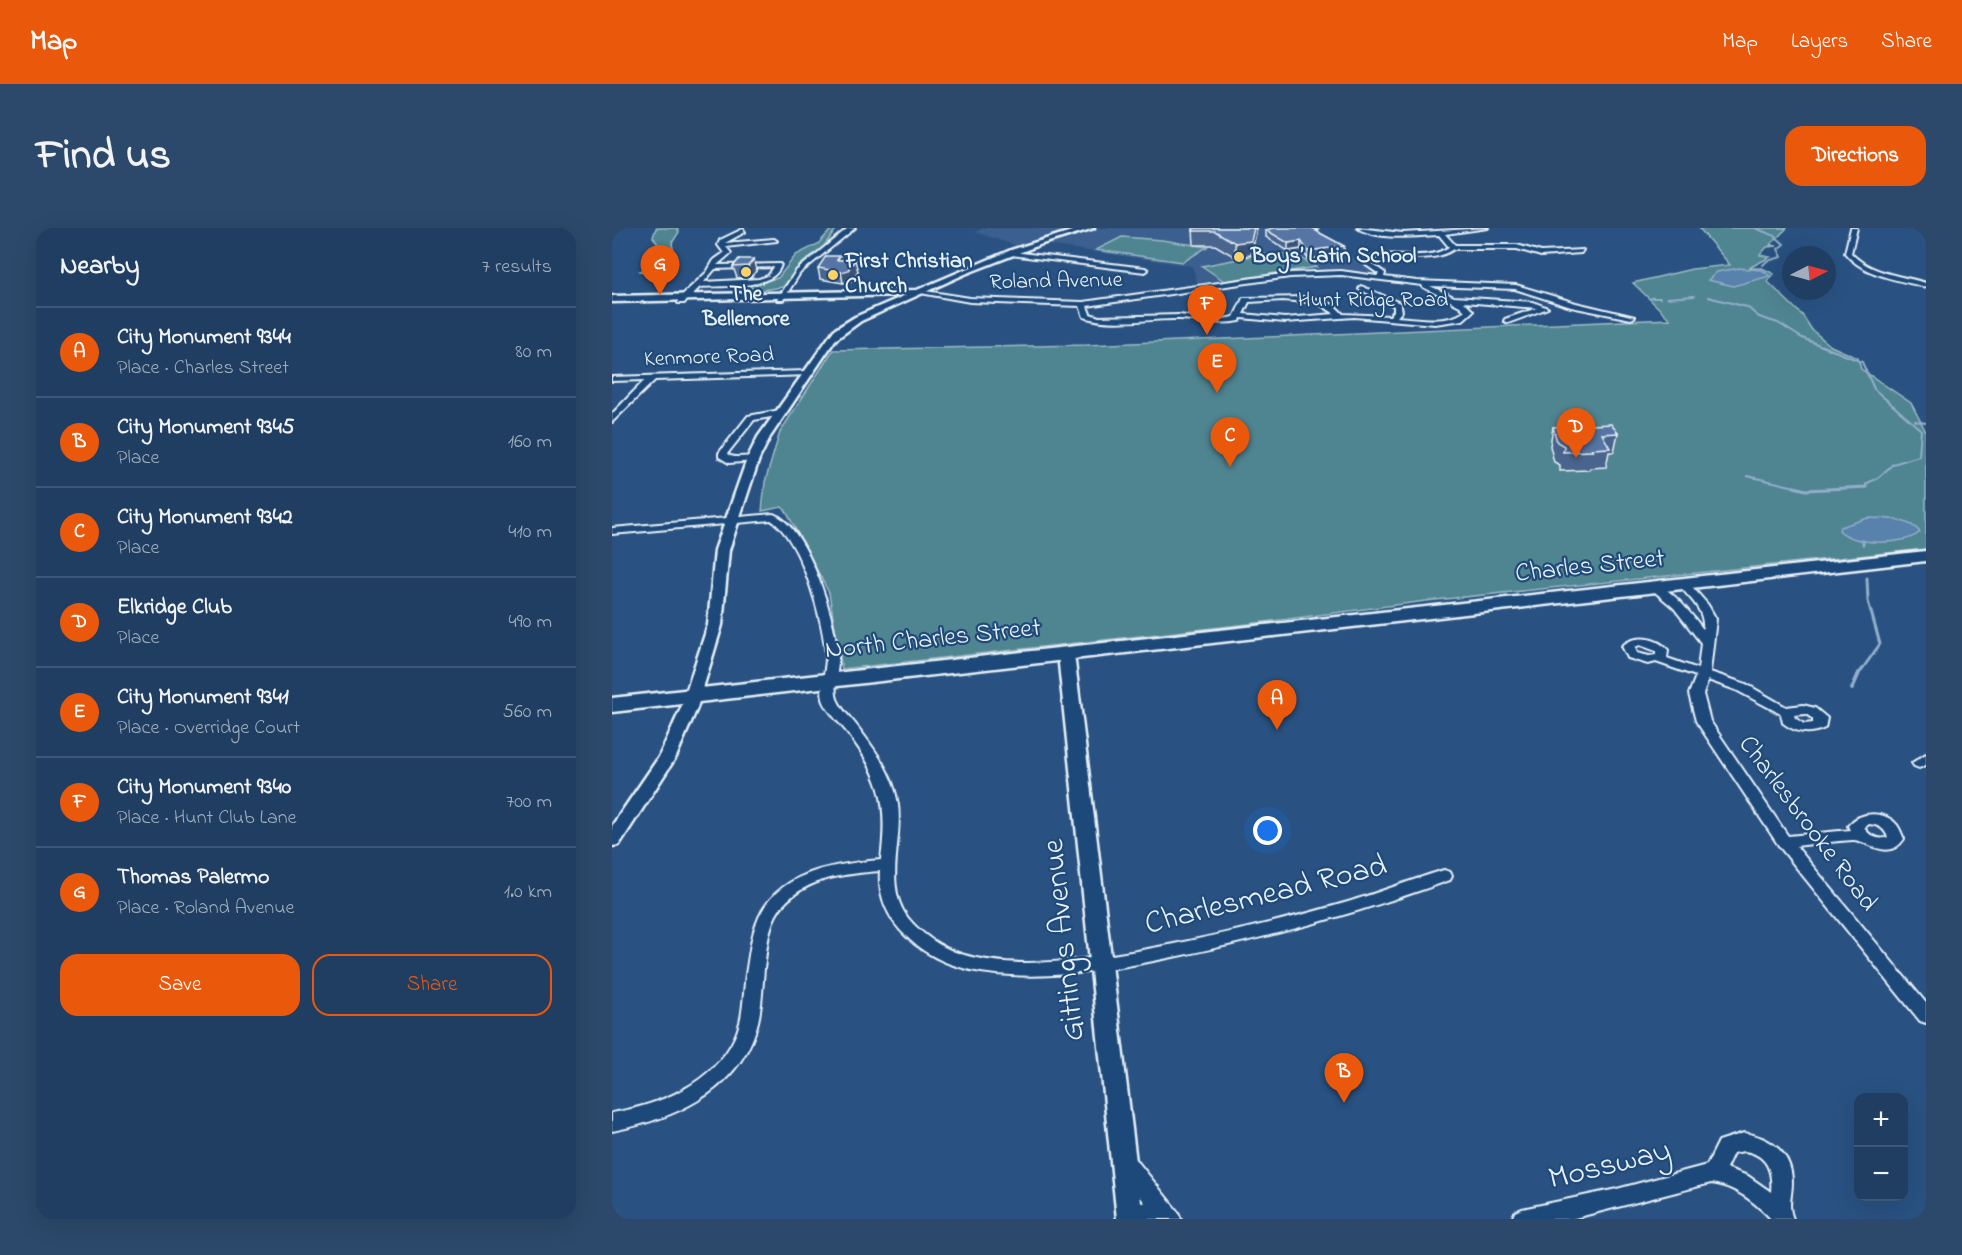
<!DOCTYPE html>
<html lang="en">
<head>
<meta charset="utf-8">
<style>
  :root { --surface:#1f3e62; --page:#2c496b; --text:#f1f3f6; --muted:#a1aebe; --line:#3c5777; --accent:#ea580c }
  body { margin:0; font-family:"Indie Flower",sans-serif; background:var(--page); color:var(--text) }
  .controls { position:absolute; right:18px; bottom:18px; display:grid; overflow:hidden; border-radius:12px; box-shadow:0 6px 24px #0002 }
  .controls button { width:54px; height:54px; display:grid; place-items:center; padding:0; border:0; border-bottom:2px solid var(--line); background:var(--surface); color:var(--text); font:30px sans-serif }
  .compass { position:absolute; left:1170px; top:18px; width:54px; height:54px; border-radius:50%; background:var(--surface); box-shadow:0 6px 24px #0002; rotate:84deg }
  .you { position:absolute; left:656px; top:603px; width:21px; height:21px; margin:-15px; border:4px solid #fff; border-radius:50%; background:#1a73e8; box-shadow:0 0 0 9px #1a73e833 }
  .badge { display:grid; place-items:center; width:39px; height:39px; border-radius:50%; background:var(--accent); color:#fff; font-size:20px; font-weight:700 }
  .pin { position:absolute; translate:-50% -50px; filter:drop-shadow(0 2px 3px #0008) }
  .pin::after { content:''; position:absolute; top:32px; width:21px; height:18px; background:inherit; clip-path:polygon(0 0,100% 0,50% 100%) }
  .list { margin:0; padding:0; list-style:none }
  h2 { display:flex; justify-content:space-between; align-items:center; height:78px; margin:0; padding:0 24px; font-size:26px }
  h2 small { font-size:20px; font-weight:400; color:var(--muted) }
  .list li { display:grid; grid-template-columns:39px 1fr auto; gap:18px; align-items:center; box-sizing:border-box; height:90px; padding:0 24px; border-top:2px solid var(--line) }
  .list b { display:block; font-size:22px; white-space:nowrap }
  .list p { margin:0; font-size:20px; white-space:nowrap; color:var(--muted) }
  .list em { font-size:20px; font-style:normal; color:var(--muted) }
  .actions { display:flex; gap:12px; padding:18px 24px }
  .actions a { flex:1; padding:14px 0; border:2px solid var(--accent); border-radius:18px; text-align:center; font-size:21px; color:var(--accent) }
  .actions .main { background:var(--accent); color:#fff }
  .map { position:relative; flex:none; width:1314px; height:991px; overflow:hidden; border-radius:18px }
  header { display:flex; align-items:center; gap:36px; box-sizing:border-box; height:84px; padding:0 30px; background:var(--accent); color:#fff }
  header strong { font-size:28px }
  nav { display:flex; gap:33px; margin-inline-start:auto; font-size:21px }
  .intro { display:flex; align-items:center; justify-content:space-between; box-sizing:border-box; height:144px; padding:0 36px }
  h1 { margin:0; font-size:42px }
  .button { padding:15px 27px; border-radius:18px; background:var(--accent); color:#fff; font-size:21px; font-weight:700 }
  main { display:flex; gap:36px; padding:0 36px }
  aside { flex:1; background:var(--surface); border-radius:18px; box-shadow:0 6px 24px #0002 }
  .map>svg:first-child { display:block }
  .built { fill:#3a5f8e }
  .green { fill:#508491; stroke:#9cbac4; stroke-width:1.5 }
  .water { fill:#5882ac; stroke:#92aeca; stroke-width:1.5 }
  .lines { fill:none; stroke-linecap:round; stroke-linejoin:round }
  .stream-far2 { stroke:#92aeca; stroke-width:2 }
  .stream-far1 { stroke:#92aeca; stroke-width:3 }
  .stream { stroke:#92aeca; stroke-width:4 }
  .minor-casing { stroke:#e8f1f8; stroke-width:4 }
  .tertiary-casing { stroke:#e8f1f8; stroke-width:5 }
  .primary-casing { stroke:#e8f1f8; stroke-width:5 }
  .minor { fill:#1f4a7a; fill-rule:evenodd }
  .tertiary { fill:#1f4a7a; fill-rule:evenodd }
  .primary { fill:#1f4a7a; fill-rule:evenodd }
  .wall { fill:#4a658e; stroke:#e8f1f8; stroke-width:1.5 }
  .shaded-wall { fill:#3c5274; stroke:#e8f1f8; stroke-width:1.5 }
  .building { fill:#5675a5; stroke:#e8f1f8; stroke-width:1.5 }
  .poi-dot { fill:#ffd166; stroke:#1f4a7a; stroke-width:2 }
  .labels { text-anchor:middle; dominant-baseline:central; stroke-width:4.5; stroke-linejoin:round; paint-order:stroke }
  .far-poi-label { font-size:22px; font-weight:bold; fill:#e8f1f8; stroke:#1f4a7a; text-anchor:start }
  .far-street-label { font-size:22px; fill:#e8f1f8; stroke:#1f4a7a }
  .street-label { font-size:26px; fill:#e8f1f8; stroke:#1f4a7a }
  .near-street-label { font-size:32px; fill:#e8f1f8; stroke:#1f4a7a }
</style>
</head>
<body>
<header>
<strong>Map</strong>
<nav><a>Map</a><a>Layers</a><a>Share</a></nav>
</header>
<div class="intro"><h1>Find us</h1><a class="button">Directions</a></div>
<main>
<aside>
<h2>Nearby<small>7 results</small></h2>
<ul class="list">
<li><span class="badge">A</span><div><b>City Monument 9344</b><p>Place · Charles Street</p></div><em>80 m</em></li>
<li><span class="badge">B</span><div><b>City Monument 9345</b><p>Place</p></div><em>160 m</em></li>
<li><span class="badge">C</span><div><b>City Monument 9342</b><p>Place</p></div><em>410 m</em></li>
<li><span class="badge">D</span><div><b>Elkridge Club</b><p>Place</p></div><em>490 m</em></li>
<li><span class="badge">E</span><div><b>City Monument 9341</b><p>Place · Overridge Court</p></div><em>560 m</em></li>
<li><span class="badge">F</span><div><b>City Monument 9340</b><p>Place · Hunt Club Lane</p></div><em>700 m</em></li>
<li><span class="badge">G</span><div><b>Thomas Palermo</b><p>Place · Roland Avenue</p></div><em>1.0 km</em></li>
</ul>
<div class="actions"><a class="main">Save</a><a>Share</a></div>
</aside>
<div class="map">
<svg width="1314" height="991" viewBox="0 0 1314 991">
  <rect width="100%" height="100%" fill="#295282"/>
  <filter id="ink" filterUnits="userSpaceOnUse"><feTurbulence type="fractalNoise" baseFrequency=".0167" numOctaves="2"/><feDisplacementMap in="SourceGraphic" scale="12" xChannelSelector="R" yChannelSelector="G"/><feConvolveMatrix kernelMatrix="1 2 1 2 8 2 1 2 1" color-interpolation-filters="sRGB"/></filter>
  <g filter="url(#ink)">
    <path class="built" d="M 372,0 L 699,0 L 765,46 L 725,43 L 677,44 L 586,57 L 580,38 L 428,16 L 417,15 L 408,19 L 363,4 Z"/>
    <path class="green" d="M 44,0 L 65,0 L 67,4 L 60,15 L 63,32 C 55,43 41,47 28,43 L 47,36 C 53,26 47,17 41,9 Z
      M 212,0 L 225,0 L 212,18 L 188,37 L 171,59 L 150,62 L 137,60 L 143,55 L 166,50 L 184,27 L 206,16 L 218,3 Z
      M 1087,0 L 1175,0 L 1158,17 L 1165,18 L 1155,19 L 1148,27 L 1158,29 L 1137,40 L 1150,40 L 1162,46 L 1155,53 L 1191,88 L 1200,102 L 1219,118 L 1246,130 L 1249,141 L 1299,175 L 1314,204 L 1314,321 L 814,373 L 637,396 L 230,441 L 217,365 L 174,283 L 170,279 L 150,283 L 153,254 L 168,204 L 221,122 L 475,117 L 1058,91 L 1021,55 L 1080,41 L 1118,37 Z
      M 510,9 L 550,12 L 595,19 L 571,34 L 484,22 Z
      M 680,25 L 705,39 L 612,53 L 590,38 L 652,26 L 656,28 Z"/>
    <path class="water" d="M 1127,40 L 1150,42 L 1158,48 L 1121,58 L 1096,52 L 1105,44 Z
      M 1256,290 C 1272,290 1297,290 1308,304 C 1294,318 1241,318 1227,302 L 1228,299 Z"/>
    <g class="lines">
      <path class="stream-far2" d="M 1143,0 L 1163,8 L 1172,16 L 1166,21 L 1170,29 L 1155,33 L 1151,37
        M 1096,69 L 1135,79 L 1147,89 L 1166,95 L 1190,110 L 1250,134 L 1262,161 L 1309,202 L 1307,228 L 1281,236 L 1267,249 L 1254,256 L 1254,260
        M 1039,70 L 1048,70
        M 1055,70 L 1082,68
        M 1303,193 L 1314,195
        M 1135,248 L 1188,260"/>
      <path class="stream-far1" d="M 1182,259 L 1194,262 L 1255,259
        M 1251,313 L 1251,316
        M 1246,447 L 1268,416 L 1256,373 L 1255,350"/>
      <path class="stream" d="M 1240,461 L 1247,445"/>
      <g class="minor-casing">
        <path id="minor" d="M 236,0 L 243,0 L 188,45 L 171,72 L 165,72 L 184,43 Z
          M 745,0 L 791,5 L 876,0 L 833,6 L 843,17 L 905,17 L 929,24 L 971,22 L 969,25 L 929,28 L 905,21 L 842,21 C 820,36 793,27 767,29 L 760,31 L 760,36 L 773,45 L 772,49 L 805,53 L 904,57 L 964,75 L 1023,89 L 1019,91 L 959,79 L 903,61 L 818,58 L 842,69 L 921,74 L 936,80 L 896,95 L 892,93 L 893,91 L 925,80 L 852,74 L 861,83 L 851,92 L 823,96 L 742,89 L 673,94 L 629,90 L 628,93 C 606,97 588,92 567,91 C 536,90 502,99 472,89 L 468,78 L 358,74 L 303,64 L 307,62 L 358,70 L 471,74 L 678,45 L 729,43 L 765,48 L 767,46 L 754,37 L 755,29 C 781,21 814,35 837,19 L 827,7 C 801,8 768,13 745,0 ZM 729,47 L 810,57 L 811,59 L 848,78 L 853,83 C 835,97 807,90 785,89 L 790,83 L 788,75 L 749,58 L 747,61 L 782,78 L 782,83 L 778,88 L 731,86 L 722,77 L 697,69 L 631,70 L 622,89 L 606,92 L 567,87 L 487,89 L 478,86 L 475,78 L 678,49 ZM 671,72 L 706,75 L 723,86 L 673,90 L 631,86 L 637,74 Z
          M 1239,0 L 1245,0 L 1239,25 C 1257,45 1290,48 1314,55 L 1314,59 C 1287,52 1251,48 1233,25 Z
          M 131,1 L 133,4 L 113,15 L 162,11 L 165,13 L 114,19 L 119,25 L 105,37 L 169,36 C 164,62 111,57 88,59 L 72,75 L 66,75 L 66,71 L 95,44 L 102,32 L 112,25 L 106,17 L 108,12 ZM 162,39 L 156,48 L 147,51 L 92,54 L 103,41 Z
          M 401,24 L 533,40 L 536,42 L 533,44 L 399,27 Z
          M 195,143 L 199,145 L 198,147 L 43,152 L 0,194 L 0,186 L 33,152 L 0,153 L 0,149 Z
          M 168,182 L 172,185 L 171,187 L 142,192 L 115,226 C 124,233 137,225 146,231 L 144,233 L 117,235 L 107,229 L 107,225 L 136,188 Z
          M 161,286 C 196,298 224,394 226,428 C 227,441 220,462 226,473 C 230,482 238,489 244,497 C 262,520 282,547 286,577 C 291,613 271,658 296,690 C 309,706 329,720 349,726 C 402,743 471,732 525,723 C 596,710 667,694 736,674 C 768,664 800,652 832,642 L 838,644 L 840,648 L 838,652 C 747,685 655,710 561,729 C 504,741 443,752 385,746 C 351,743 318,732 294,708 C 276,691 266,668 268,643 C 233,646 196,649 171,677 C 156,694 155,719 152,741 C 150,762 150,784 143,804 C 122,866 58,892 0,903 L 0,885 C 48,877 101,856 123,809 C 132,790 131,767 134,746 C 137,730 138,713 144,697 C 162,644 220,636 269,632 C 276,576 270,549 235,504 C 228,495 214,482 211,471 C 208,459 214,442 214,430 C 212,394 190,312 159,292 L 0,306 L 0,300 Z
          M 1072,353 L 1076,354 L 1096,377 L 1104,391 L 1098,444 L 1134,456 L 1174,479 L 1191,477 L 1203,480 L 1215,490 L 1213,500 C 1198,507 1184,505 1171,495 L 1169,486 L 1124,462 L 1096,452 L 1091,466 L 1098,493 L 1176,608 L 1238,602 L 1236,598 C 1247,583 1273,582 1285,597 C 1288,601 1290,607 1292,611 C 1276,635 1254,611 1241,612 C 1222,613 1203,616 1184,618 L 1314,775 L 1314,795 L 1308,793 L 1167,618 L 1084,493 L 1077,466 L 1084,448 L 1044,434 L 1036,436 L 1016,430 L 1010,418 C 1023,406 1045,409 1056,422 L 1055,430 L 1086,441 L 1089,415 L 1062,380 L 1037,359 L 1039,357 C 1056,354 1081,389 1091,401 C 1093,381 1077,370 1066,356 ZM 1028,417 L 1044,423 L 1044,427 L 1037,428 L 1025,425 L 1023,419 ZM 1194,486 L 1201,491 L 1201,495 L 1192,496 L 1183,490 L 1182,487 ZM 1257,596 C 1267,597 1272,600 1276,609 C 1266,613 1258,608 1252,600 Z
          M 1314,526 L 1314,537 L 1307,540 L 1302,538 L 1300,535 Z
          M 1132,905 C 1159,909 1180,926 1180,954 C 1180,969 1175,977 1181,991 L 1159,991 C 1143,974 1123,958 1099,955 L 959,991 L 900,991 L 903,984 L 910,981 L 1005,961 L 1095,937 L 1107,913 ZM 1132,923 C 1155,926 1161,943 1159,964 L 1136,948 L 1114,940 L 1121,925 Z
          M 515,927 L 522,929 L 566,984 L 569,991 L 510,991 L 507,984 L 510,977 L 517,974 L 533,975 L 505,936 L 508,929 Z"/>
      </g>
      <g class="tertiary-casing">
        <path id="tertiary" d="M 469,0 L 482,0 L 430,16 L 353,46 L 249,93 L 223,112 L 158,209 L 147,231 L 117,322 L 110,397 L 85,480 L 64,529 L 7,617 L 0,618 L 0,598 L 47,529 L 69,480 L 96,397 L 103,322 L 135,231 L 146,209 L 222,102 L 243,89 L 294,67 L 0,74 L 0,68 L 305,62 L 399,22 Z
          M 454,421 L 462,426 L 531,991 L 505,991 L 446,426 Z"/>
      </g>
      <g class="primary-casing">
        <path id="primary" d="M 1314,323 L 1314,333 L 0,484 L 0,470 Z"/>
      </g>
      <use href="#minor" class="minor"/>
      <use href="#tertiary" class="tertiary"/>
      <use href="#primary" class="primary"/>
    </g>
    <path class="wall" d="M 584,0 L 644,0 L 644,5 L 639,27 L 623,29 L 603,17 L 582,17 L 581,1 Z
      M 654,2 L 706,4 L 732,18 L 732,26 L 696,31 L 689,21 L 676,23 L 654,9 Z
      M 127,31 L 145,42 L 139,49 L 125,50 L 121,39 Z
      M 229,32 L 246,43 L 239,53 L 231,55 L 208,51 L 206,40 Z
      M 941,199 L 1006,205 L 1002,224 L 997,224 L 994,239 L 978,240 L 977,242 L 948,243 L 948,237 L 942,234 L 938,218 Z"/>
    <path class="shaded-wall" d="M 642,0 L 644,0 L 644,5 L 639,27 L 623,29 L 623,15 Z
      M 689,13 L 689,21 L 676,23 L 676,15 Z
      M 732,18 L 732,26 L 696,31 L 696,23 Z
      M 142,31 L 145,42 L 139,49 L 136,38 Z
      M 243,32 L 246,43 L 239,53 L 231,55 L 229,44 Z"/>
    <path class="building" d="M 584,0 L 642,0 L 639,13 L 623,15 L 603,3 L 581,3 L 581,1 Z
      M 661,0 L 699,0 L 706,2 L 704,3 L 732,18 L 696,23 L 689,13 L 676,15 L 654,2 Z
      M 214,28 L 228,28 L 225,32 L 243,32 L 236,42 L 229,44 L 206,40 Z
      M 127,31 L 142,31 L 136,38 L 121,39 Z
      M 999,196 L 1006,205 L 990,206 L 998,220 L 979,221 L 981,223 L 951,224 L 952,218 L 945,214 L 941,199 Z"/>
  </g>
  <g class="poi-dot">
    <circle cx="627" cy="29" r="6"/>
    <circle cx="134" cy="44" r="6"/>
    <circle cx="221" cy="47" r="6"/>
  </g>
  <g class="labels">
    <g class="far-poi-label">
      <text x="639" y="29">Boys’ Latin School</text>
      <text x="233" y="34">First Christian<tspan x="233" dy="25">Church</tspan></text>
      <text x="134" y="67" text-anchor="middle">The<tspan x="134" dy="25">Bellemore</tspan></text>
    </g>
    <g class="far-street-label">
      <text transform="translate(444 54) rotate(-1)">Roland Avenue</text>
      <text x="761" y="73">Hunt Ridge Road</text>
      <text transform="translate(97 130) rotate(-2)">Kenmore Road</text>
    </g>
    <g class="street-label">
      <text transform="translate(978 339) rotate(-6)">Charles Street</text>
      <text transform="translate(321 412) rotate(-6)">North Charles Street</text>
      <text transform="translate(1195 596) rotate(53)">Charlesbrooke Road</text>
    </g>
    <g class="near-street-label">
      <text transform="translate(654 668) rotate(-14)">Charlesmead Road</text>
      <text transform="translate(453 712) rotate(-96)">Gittings Avenue</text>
      <text transform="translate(998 938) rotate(-14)">Mossway</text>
    </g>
  </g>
</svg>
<div class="controls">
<button>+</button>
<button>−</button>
</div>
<svg class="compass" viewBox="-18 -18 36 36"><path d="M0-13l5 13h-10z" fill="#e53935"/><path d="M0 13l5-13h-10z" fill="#a1aebe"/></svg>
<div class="you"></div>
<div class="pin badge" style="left:665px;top:502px">A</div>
<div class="pin badge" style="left:732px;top:875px">B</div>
<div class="pin badge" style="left:618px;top:239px">C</div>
<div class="pin badge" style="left:964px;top:230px">D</div>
<div class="pin badge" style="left:605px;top:165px">E</div>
<div class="pin badge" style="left:595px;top:107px">F</div>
<div class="pin badge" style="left:48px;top:67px">G</div>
</div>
</main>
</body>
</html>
